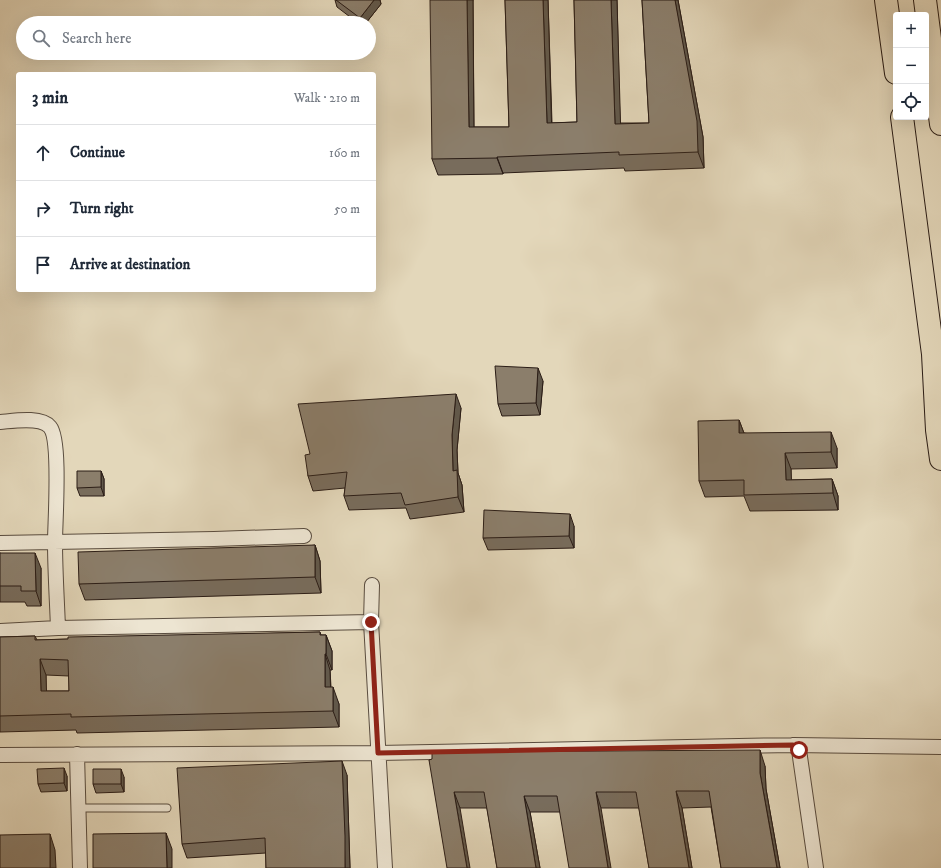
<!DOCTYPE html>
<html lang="en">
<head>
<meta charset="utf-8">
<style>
  :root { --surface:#fff; --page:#f6f6f7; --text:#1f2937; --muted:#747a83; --line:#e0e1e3 }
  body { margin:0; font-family:"IM FELL DW Pica",serif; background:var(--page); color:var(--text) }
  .controls { position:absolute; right:12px; top:12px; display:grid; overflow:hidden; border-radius:4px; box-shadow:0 4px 16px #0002 }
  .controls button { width:36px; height:36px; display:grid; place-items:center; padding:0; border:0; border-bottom:1px solid var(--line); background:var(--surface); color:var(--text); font:20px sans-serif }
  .stop { position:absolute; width:12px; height:12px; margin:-9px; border:3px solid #8f2418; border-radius:50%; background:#fff }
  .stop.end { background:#8f2418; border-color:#fff; box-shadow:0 1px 4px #0008 }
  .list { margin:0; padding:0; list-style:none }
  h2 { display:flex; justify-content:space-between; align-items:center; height:52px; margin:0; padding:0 16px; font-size:17px }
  h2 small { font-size:13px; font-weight:400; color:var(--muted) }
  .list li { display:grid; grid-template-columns:26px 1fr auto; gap:12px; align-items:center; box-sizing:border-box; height:56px; padding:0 16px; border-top:1px solid var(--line) }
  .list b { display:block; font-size:15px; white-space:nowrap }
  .list em { font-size:13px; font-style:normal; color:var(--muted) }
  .icon { flex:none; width:22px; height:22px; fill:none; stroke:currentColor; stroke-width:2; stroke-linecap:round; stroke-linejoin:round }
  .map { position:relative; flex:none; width:941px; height:868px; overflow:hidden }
  .search { position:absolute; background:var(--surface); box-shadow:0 4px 16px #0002; left:16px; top:16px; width:360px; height:44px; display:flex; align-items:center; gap:10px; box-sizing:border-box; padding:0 14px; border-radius:22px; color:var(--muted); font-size:15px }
  .panel { position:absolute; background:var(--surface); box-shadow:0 4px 16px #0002; left:16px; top:72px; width:360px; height:220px; border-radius:4px }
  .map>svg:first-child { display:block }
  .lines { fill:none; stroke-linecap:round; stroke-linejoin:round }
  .service-casing { stroke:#594c3f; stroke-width:9 }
  .minor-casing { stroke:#594c3f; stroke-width:16 }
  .primary-casing { stroke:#2b1d16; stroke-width:24 }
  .service { stroke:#ede5d2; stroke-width:7 }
  .minor { stroke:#ede5d2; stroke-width:14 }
  .primary { stroke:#e3d7ba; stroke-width:22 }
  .wall { fill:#786c5c; stroke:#2b1d16; fill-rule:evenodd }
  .shaded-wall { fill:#61584b; stroke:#2b1d16 }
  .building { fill:#8b7e6b; stroke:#2b1d16; fill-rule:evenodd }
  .route { stroke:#8f2418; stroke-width:5 }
</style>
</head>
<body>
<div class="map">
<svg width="941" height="868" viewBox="0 0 941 868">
  <rect width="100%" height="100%" fill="#e3d7ba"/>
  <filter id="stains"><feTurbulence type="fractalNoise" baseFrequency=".005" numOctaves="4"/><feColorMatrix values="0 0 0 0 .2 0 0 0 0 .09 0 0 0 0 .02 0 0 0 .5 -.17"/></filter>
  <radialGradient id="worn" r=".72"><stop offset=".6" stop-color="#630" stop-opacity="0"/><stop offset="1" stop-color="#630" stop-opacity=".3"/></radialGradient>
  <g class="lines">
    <g class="service-casing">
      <path id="service" d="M 78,808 L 167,808"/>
    </g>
    <g class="minor-casing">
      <path id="minor" d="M 0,422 C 13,421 41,416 50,427 C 61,440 55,522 55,542 C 55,571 57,600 58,628
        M 0,543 L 214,539 L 304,536
        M 372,585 L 371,622 L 385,868
        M 0,631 L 58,628 L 371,622
        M 793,745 L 799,750 L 816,868
        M 77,754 L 80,868
        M 0,755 L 378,753 L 793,745 L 941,747"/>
    </g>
    <g class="primary-casing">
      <path id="primary" d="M 886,0 L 896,73
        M 925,0 L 941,124
        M 902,117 L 933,354 L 937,430 L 941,459"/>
    </g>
    <use href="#service" class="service"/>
    <use href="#minor" class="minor"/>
    <use href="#primary" class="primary"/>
  </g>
  <path class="wall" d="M 335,0 L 380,0 L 381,4 L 366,23 L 358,23 L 337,7 Z
    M 473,0 L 474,127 L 509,127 L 505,0 L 548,0 L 552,123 L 577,122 L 574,0 L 617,0 L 620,123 L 649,123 L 642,0 L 678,0 L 703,137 L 704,168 L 625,171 L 624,168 L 503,173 L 503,174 L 438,175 L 432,159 Z
    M 543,381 L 540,415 L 502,416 L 498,404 Z
    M 461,408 L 457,450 L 458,473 L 462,485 L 464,512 L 410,519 L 406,508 L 349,510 L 344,496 L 345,488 L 313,491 L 308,476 L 310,454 Z
    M 739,420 L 744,433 L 837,448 L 837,468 L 791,469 L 791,480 L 832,479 L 838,496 L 838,510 L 750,511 L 744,496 L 705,497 L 699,481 Z
    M 101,471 L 104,479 L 104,496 L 80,496 L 77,488 Z
    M 574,526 L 574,548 L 488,550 L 483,538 Z
    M 315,545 L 320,561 L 321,593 L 85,600 L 79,584 Z
    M 0,553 L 41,568 L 41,606 L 27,606 L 25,602 L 0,602 Z
    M 320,632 L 321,635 L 326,635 L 332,651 L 332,670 L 330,670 L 331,687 L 339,704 L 339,727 L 77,733 L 76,730 L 0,732 L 0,637 L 35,636 L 37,640 ZM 46,675 L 69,676 L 69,691 L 46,691 Z
    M 429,760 L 765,766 L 766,789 L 780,868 L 721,868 L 711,807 L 682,808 L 692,868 L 649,868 L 639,808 L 601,808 L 559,812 L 530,812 L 540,868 L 497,868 L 487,808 L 460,808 Z
    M 347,775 L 350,868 L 266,868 L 266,853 L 187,858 L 182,844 Z
    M 67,776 L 67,791 L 41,792 L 38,784 Z
    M 124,777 L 124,792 L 96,793 L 93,784 Z"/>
  <path class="shaded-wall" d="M 374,0 L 380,0 L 381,4 L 366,23 L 362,23 L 360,18 Z
    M 467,0 L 473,0 L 474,144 L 469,127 Z
    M 543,0 L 548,0 L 552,139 L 547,123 Z
    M 611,0 L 617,0 L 621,140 L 615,124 Z
    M 675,0 L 678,0 L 703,137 L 704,168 L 698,152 Z
    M 497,157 L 503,173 L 503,174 L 497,158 Z
    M 538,368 L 543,381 L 540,415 L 536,403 Z
    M 456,394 L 461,408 L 457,450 L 458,473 L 462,485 L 464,512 L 458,497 L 453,471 L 452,435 Z
    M 739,420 L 745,436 L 739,433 Z
    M 831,432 L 837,448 L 837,468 L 831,452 Z
    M 785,453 L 791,469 L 792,494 L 786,480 Z
    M 101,471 L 104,479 L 104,496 L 101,487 Z
    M 832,479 L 838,496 L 838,510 L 833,493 Z
    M 570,514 L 574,526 L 574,548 L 569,536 Z
    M 315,545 L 320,561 L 321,593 L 315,577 Z
    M 35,553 L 41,568 L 41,606 L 36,591 Z
    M 326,635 L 332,651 L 332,670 L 326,654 Z
    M 325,654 L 330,670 L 331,703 L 325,687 Z
    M 40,659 L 46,675 L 47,707 L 41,691 Z
    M 333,687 L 339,704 L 339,727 L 333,711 Z
    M 760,750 L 765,766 L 766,789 L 780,868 L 777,868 L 760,773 Z
    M 342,761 L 347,775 L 350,868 L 345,868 Z
    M 64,768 L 67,776 L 67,791 L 64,783 Z
    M 121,769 L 124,777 L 124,792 L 121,784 Z
    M 676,791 L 682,808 L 692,868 L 689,868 Z
    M 454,792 L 460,808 L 470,868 L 467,868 Z
    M 596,792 L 601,808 L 611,868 L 608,868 Z
    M 524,796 L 530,812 L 540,868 L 536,868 Z
    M 166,833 L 172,849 L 172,868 L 167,868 Z
    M 50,834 L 55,850 L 56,868 L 50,868 Z"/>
  <path class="building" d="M 336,0 L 374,0 L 360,18 Z
    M 430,0 L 467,0 L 469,127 L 509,127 L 505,0 L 543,0 L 547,123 L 577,122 L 574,0 L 611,0 L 615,124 L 649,123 L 642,0 L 675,0 L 697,121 L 698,152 L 619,155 L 619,152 L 497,157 L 497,158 L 432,159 Z
    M 495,366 L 538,368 L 536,403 L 498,404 Z
    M 456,394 L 452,435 L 453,471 L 457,470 L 458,497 L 405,505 L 401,493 L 344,496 L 347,472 L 308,476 L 305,455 L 310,454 L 298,404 Z
    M 739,420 L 739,433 L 831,432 L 831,452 L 785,453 L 786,480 L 832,479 L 833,493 L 744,495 L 744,480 L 699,481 L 698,421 Z
    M 77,471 L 101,471 L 101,487 L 77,488 Z
    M 484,510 L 570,514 L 569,536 L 483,538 Z
    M 315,545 L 315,577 L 79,584 L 78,552 Z
    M 0,553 L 35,553 L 36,591 L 21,591 L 21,586 L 0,586 Z
    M 320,632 L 320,635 L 326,635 L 326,654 L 325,654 L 325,687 L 333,687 L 333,711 L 71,717 L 71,714 L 0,716 L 0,637 L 35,636 L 35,640 L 68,639 L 68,637 ZM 40,659 L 68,660 L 69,691 L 41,691 Z
    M 760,750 L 760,773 L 777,868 L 721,868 L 709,791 L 676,791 L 689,868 L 649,868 L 636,792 L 596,792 L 608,868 L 569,868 L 557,796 L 524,796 L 536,868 L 497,868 L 484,792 L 454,792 L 467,868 L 447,868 L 429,760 L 432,759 L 432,752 Z
    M 342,761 L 345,836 L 345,868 L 266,868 L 265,838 L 182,844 L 177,768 Z
    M 64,768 L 64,783 L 38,784 L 37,769 Z
    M 93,769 L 121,769 L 121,784 L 93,784 Z
    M 166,833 L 167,868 L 93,868 L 93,834 Z
    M 50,834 L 50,868 L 0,868 L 0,835 Z"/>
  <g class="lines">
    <path class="route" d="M 371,622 L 378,753 L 793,745 L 799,750"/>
  </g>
  <rect width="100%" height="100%" filter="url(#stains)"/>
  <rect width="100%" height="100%" fill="url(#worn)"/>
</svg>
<div class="controls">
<button>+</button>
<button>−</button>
<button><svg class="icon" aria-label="locate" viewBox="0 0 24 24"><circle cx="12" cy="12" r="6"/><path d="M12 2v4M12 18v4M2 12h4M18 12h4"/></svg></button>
</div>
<div class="stop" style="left:799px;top:750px"></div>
<div class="stop end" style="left:371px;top:622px"></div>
<div class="search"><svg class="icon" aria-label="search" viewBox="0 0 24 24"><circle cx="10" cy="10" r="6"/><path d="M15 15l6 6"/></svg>Search here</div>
<section class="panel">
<h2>3 min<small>Walk · 210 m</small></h2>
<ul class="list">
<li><svg class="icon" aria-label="ahead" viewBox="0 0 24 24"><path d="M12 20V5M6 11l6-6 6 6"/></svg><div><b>Continue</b></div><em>160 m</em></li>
<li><svg class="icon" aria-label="right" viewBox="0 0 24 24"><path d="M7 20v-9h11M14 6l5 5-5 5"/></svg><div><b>Turn right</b></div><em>50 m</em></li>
<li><svg class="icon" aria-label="arrive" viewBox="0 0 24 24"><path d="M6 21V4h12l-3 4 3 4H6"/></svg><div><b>Arrive at destination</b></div></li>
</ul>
</section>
</div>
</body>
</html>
